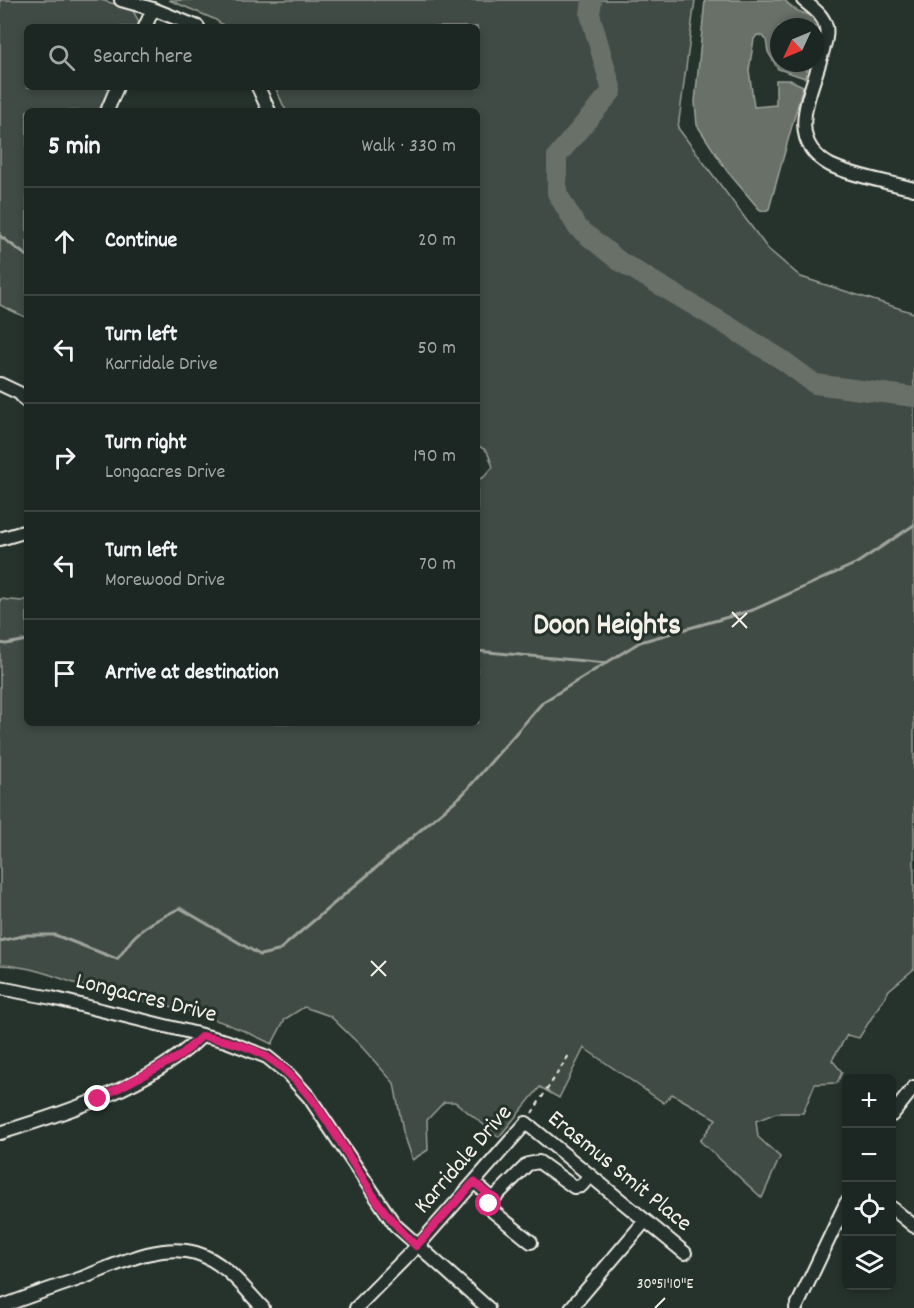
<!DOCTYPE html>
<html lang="en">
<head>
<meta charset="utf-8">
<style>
  :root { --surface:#1c2622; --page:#252e2a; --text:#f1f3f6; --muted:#a0a5a5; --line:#3a4340 }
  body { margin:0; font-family:Dekko,sans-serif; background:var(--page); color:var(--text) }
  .controls { position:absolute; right:18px; bottom:18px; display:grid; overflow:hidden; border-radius:9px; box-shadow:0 3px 9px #0003 }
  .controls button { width:54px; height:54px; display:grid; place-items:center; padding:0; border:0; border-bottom:2px solid var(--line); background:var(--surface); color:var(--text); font:30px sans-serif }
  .compass { position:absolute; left:770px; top:18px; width:54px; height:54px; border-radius:50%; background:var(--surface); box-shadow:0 3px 9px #0003; rotate:226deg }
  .stop { position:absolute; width:18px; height:18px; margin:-14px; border:4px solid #db2777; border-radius:50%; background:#fff }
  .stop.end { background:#db2777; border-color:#fff; box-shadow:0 2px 6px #0008 }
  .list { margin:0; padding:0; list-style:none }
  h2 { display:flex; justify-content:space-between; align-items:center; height:78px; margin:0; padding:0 24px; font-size:26px }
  h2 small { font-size:20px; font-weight:400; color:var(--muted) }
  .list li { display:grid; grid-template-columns:39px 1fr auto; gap:18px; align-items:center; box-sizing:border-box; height:108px; padding:0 24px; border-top:2px solid var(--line) }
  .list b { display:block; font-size:22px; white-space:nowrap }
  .list p { margin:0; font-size:20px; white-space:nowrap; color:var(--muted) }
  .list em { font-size:20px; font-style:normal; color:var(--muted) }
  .icon { flex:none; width:33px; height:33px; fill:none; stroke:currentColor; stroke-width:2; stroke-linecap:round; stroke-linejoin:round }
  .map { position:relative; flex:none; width:914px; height:1308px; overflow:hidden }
  .search { position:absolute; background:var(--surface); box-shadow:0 3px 9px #0003; left:24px; top:24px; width:456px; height:66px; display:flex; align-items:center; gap:15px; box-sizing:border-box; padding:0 21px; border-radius:9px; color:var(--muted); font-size:22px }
  .panel { position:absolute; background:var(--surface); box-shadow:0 3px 9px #0003; left:24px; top:108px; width:456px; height:618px; border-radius:9px }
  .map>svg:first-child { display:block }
  .green { fill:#414b45; stroke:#9a9e96; stroke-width:1.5 }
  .water { fill:#676f68; stroke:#9fa39b; stroke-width:1.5 }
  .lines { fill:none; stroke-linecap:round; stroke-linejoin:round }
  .stream { stroke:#9fa39b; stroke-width:3 }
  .river { stroke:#676f68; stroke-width:20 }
  .minor-casing { stroke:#f4f1e8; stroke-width:16 }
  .path { stroke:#f4f1e8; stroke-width:2; stroke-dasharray:4.5 4.5; stroke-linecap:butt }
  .minor { stroke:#26332d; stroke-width:12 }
  .route { stroke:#db2777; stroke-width:8 }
  .ticks { fill:none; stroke:#f4f1e8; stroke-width:2 }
  .labels { text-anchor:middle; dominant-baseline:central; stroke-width:6; stroke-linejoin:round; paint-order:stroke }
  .street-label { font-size:24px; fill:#f4f1e8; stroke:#26332d }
  .district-label { font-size:30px; font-weight:bold; fill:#f4f1e8; stroke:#26332d }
  .ticks-label { font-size:15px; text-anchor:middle; fill:#f4f1e8; stroke:#26332d; stroke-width:6; stroke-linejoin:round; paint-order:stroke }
</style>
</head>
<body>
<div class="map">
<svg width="914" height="1308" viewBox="0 0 914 1308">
  <rect width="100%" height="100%" fill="#26332d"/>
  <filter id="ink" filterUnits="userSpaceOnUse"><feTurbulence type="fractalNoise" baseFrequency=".0167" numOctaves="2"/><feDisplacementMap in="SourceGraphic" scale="12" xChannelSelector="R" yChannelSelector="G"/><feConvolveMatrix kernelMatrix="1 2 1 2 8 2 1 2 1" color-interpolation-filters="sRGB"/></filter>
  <g filter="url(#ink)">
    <path class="green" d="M 0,0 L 101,0 L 132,9 L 139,22 L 137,27 L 27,27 L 27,87 L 111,87 L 102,111 L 27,111 L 27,318 L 0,305 Z
      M 169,0 L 695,0 L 678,128 L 768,249 L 801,277 L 914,313 L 914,969 L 889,990 L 859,1038 L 847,1035 L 832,1060 L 842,1072 L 837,1083 L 815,1084 L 803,1113 L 776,1113 L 756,1121 L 758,1137 L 780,1157 L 762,1198 L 700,1141 L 716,1119 L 672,1094 L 664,1103 L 584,1048 L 559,1098 L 540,1087 L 499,1137 L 455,1102 L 444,1102 L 427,1120 L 428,1150 L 412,1160 L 404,1137 L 394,1083 L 360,1045 L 330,1016 L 304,1007 L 285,1019 L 272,1044 C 242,1029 211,1017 178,1008 C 150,1001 120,999 93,990 C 62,979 33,966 0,965 L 0,599 L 22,601 L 27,599 L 27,723 L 477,723 L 477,480 L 484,477 L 493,467 L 487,451 L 477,445 L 477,111 L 286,111 L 275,87 L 477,87 L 477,27 L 226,27 L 214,19 Z"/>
    <path class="water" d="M 705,0 L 785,0 C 792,10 802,13 813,16 L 815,25 L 819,27 L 815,43 L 815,27 L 779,27 L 779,63 L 809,63 L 805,78 L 778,69 L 768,52 L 766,40 L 763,36 L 757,35 L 754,39 L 749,70 L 754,107 L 776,105 L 776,80 L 790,80 L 803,86 L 769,209 L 765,211 L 760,210 L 727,171 L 697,125 L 695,102 Z"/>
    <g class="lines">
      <path class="stream" d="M 0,236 L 27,256
        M 0,643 L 6,644 L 27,640
        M 477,651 L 607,663
        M 0,941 L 27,935 L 55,935 L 117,959 C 124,952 128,943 135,936 C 148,923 165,916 180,908 L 260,955 L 278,951 L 463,794 L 543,702 L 640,642 L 753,610 L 857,563 L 914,525"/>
      <path class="river" d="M 592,0 L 590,14 L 612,91 L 557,156 L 557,193 L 577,227 L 619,261 L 725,324 L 784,361 L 815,384 L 914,397"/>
      <g class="minor-casing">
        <path id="minor" d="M 121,0 L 153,9 L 198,27
          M 803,0 C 812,8 823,14 826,27 C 828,34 825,43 823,50 C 814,89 782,139 830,165 C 852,176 889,182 914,189
          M 145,27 L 153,9
          M 258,87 L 269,111
          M 107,111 L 117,87
          M 0,384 L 19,393 L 27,402
          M 0,539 L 27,531
          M 0,988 L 52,998 L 226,1041 L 267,1057 L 288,1074 L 309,1097 L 395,1225 L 488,1308
          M 892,1115 L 914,1087
          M 0,1133 C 68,1112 150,1086 202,1036
          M 474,1182 L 493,1199 L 528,1164 L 539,1162 L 574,1187 L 581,1186 L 590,1176
          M 493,1199 L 489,1204 L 490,1209 L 531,1242
          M 892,1208 L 914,1226
          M 0,1307 C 27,1297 55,1287 82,1278 C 116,1265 159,1242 196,1253 C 224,1261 244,1288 263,1308
          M 356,1308 L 424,1239 L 526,1123 L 685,1253
          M 571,1308 L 645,1221
          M 796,1308 L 846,1203"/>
      </g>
      <path class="path" d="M 532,1113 L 569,1055"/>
      <use href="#minor" class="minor"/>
    </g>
  </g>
  <g class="lines" filter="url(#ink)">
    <path class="route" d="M 98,1099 L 180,1056 L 202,1036 C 224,1040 247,1045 267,1057 C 316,1087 345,1155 377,1201 C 389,1218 402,1232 416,1246 L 474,1182 L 494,1199 L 489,1204"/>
  </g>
  <path class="ticks" d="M 732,612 L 747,628M 732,627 L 747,613M 371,961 L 386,976M 371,976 L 386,961M 655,1308 L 665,1298"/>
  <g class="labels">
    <g class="street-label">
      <text transform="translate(146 999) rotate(14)">Longacres Drive</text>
      <text transform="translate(464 1160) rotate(-49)">Karridale Drive</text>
      <text transform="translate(619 1172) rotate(39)">Erasmus Smit Place</text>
    </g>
    <g class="district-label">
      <text x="607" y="627">Doon Heights</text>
    </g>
  </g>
  <g class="ticks-label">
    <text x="665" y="1288">30°51'10"E</text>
  </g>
</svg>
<div class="controls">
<button>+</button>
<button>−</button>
<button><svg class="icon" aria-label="locate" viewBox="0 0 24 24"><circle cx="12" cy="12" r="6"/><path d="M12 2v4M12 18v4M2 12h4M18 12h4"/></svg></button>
<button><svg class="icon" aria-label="layers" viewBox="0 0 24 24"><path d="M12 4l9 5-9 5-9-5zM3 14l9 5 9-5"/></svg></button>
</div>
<svg class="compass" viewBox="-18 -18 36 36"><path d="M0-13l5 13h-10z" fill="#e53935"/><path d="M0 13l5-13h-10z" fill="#a0a5a5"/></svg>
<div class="stop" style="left:489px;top:1204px"></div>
<div class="stop end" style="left:98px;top:1099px"></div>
<div class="search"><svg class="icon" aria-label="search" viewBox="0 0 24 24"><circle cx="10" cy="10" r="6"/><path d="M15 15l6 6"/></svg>Search here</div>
<section class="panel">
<h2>5 min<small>Walk · 330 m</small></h2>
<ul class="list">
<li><svg class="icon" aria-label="ahead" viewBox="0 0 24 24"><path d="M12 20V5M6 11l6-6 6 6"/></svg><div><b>Continue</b></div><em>20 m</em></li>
<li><svg class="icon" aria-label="left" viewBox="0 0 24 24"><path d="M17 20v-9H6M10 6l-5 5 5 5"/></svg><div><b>Turn left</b><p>Karridale Drive</p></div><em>50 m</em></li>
<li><svg class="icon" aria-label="right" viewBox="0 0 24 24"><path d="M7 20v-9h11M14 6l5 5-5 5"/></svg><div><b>Turn right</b><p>Longacres Drive</p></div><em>190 m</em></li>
<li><svg class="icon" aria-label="left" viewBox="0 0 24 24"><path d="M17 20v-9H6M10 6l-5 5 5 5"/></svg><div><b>Turn left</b><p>Morewood Drive</p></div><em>70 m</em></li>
<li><svg class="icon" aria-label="arrive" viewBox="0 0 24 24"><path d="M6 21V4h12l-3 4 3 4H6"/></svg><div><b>Arrive at destination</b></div></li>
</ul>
</section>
</div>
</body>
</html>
